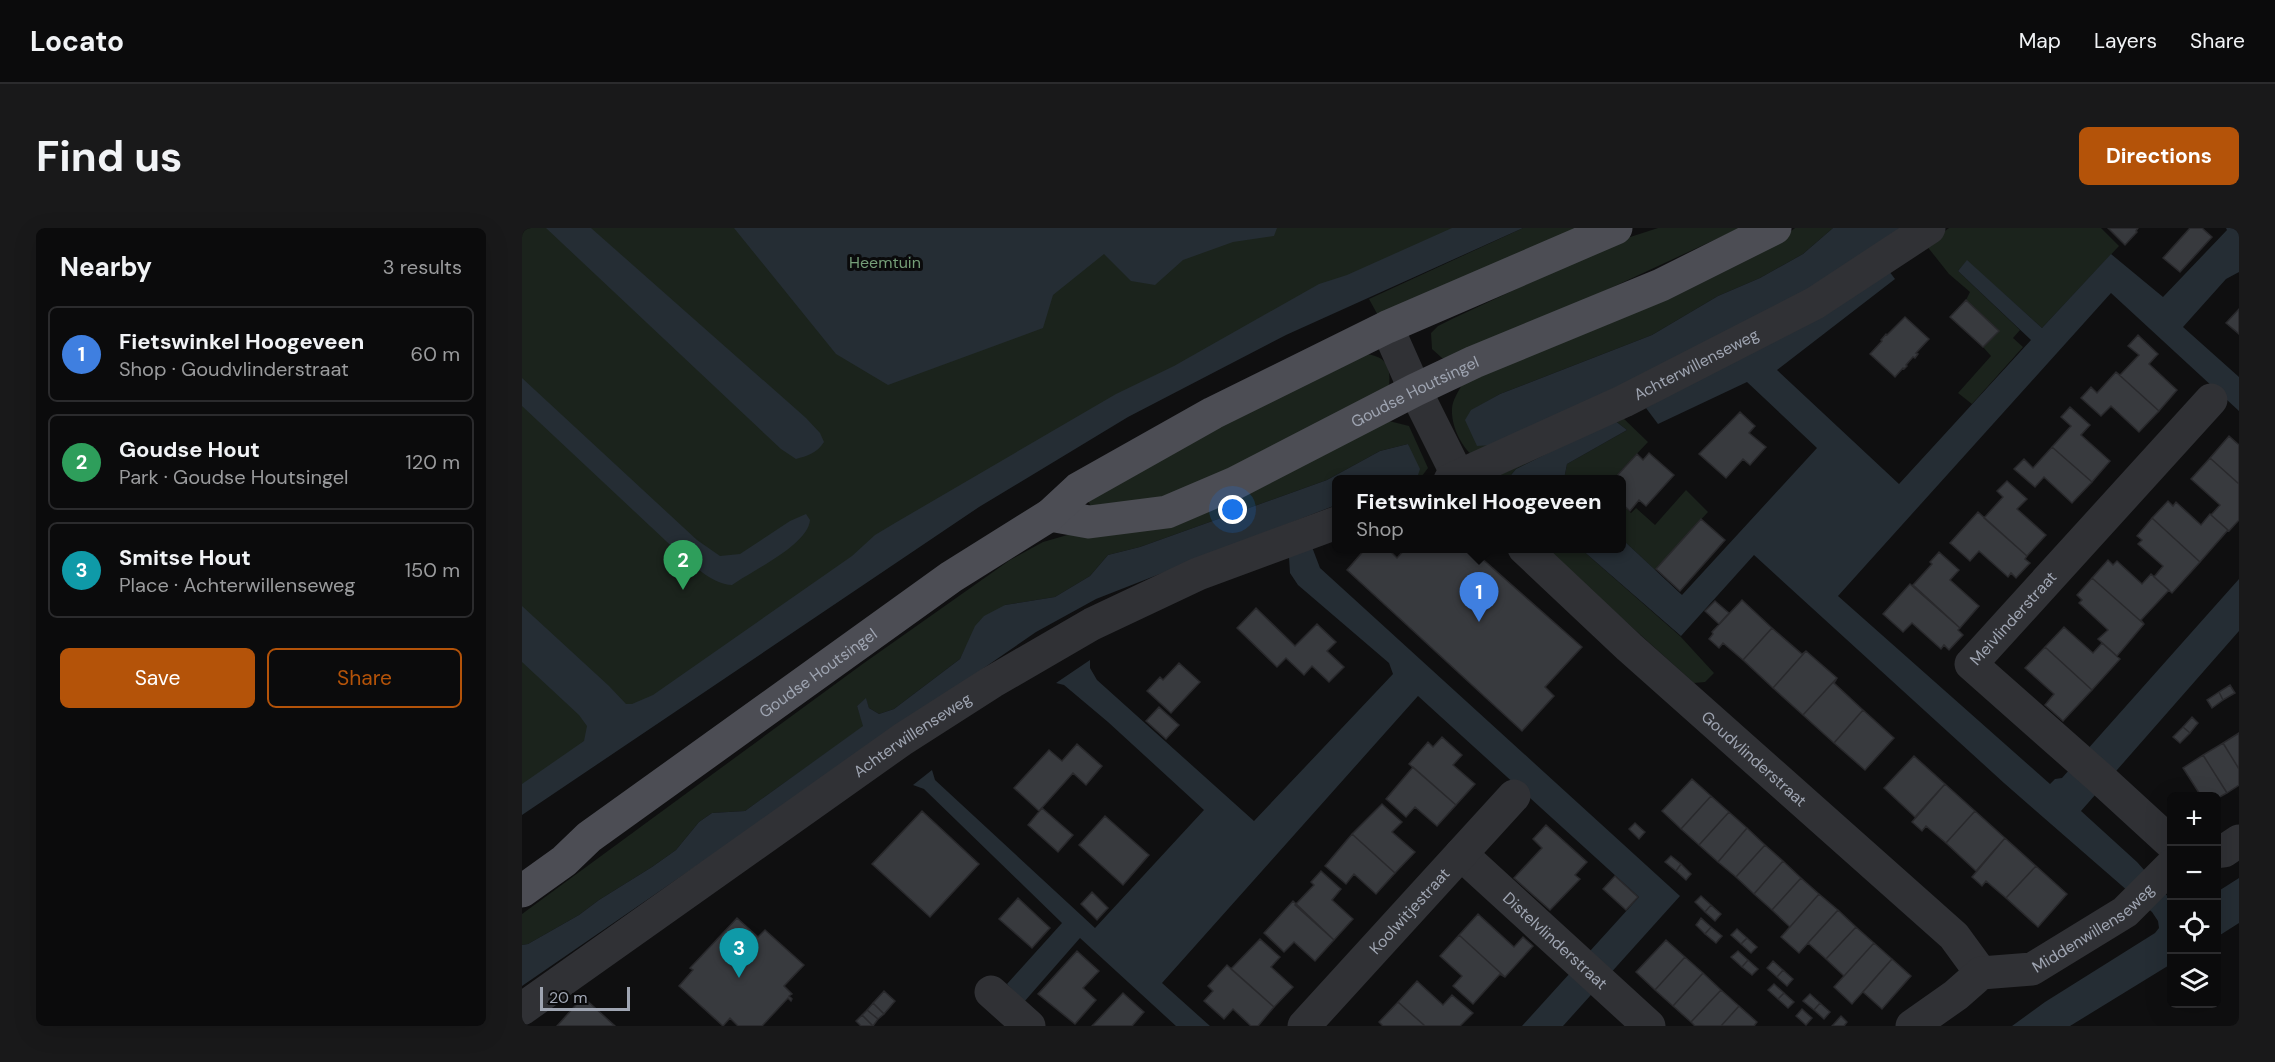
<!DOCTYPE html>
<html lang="en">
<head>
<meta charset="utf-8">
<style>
  :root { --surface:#0b0b0c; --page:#19191a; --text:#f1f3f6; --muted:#9a9b9d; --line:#2b2b2d; --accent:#b45309 }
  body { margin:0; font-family:"DM Sans",sans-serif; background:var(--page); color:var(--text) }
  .controls { position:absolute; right:18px; bottom:18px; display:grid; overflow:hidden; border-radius:9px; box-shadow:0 6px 24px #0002 }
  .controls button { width:54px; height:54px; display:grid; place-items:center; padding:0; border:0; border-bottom:2px solid var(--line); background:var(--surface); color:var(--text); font:30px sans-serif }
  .scale { position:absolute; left:18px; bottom:15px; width:90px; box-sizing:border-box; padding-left:6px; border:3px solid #9fa5b2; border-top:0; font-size:16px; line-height:21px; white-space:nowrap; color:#9fa5b2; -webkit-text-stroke:4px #0a0a0b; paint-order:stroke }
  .you { position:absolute; left:711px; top:282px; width:21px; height:21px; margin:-15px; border:4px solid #fff; border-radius:50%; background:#1a73e8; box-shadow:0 0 0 9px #1a73e833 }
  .badge { display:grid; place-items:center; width:39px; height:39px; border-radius:50%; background:var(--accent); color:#fff; font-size:20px; font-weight:700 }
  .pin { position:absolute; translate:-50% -50px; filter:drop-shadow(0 2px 3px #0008) }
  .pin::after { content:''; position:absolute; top:32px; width:21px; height:18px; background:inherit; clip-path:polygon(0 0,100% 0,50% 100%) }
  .popup { position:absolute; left:810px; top:247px; width:294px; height:78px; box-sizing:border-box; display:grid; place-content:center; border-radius:9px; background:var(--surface); filter:drop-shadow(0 2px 4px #0005); font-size:20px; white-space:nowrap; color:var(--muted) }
  .popup b { font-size:22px; color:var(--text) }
  .popup::after { content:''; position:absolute; left:50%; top:100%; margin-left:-12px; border:12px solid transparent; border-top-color:var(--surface) }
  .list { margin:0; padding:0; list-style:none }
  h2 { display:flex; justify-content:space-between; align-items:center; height:78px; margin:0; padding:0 24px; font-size:26px }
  h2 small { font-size:20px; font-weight:400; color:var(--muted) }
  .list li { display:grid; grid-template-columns:39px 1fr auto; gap:18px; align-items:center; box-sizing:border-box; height:96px; margin:0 12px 12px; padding:0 12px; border:2px solid var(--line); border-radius:9px }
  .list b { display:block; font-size:22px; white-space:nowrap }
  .list p { margin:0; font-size:20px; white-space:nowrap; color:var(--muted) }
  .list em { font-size:20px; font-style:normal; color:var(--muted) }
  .actions { display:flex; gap:12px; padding:18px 24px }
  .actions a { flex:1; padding:14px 0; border:2px solid var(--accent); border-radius:9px; text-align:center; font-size:21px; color:var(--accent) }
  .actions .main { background:var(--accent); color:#fff }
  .icon { flex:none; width:33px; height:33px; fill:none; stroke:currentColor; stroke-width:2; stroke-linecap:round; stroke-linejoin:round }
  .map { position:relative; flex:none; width:1717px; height:798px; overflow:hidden; border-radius:9px }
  header { display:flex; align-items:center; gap:36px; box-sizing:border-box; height:84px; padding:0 30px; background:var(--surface); border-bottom:2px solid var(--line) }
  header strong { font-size:28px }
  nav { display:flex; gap:33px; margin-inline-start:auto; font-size:21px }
  .intro { display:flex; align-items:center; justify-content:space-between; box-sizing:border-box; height:144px; padding:0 36px }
  h1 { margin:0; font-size:42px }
  .button { padding:15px 27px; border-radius:9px; background:var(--accent); color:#fff; font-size:21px; font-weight:700 }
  main { display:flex; gap:36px; padding:0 36px }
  aside { flex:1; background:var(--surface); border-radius:9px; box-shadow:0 6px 24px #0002 }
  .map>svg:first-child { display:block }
  .green { fill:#1b231c }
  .water { fill:#252d34 }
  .building { fill:#383a3e; stroke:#29292c; stroke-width:1.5 }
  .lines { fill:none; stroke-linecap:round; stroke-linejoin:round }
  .minor { stroke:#303135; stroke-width:33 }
  .major { stroke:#4c4d54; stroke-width:33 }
  .labels { text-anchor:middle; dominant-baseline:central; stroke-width:6; stroke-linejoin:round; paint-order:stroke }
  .park-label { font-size:16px; fill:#759e77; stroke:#0a0a0b }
  .street-label { font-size:16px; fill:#9fa5b2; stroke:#0a0a0b }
</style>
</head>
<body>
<header>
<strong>Locato</strong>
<nav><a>Map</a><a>Layers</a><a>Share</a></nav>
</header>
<div class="intro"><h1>Find us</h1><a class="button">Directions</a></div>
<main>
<aside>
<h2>Nearby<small>3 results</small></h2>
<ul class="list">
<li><span class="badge" style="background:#3f7fe0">1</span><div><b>Fietswinkel Hoogeveen</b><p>Shop · Goudvlinderstraat</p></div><em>60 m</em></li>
<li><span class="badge" style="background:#2e9e5b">2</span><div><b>Goudse Hout</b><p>Park · Goudse Houtsingel</p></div><em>120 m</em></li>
<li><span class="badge" style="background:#0f9aa8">3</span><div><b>Smitse Hout</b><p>Place · Achterwillenseweg</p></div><em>150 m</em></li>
</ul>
<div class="actions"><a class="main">Save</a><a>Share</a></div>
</aside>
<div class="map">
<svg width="1717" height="798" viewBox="0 0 1717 798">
  <rect width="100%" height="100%" fill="#0f0f10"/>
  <path class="green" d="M 0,0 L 984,0 L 643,152 L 0,573 Z
    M 1001,0 L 1067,0 L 859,93 L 847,71 Z
    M 1136,0 L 1218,0 L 938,130 L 920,130 L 910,121 L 909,105 L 916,98 L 932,90 L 1102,11 Z
    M 1273,0 L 1311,0 L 1281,26 L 1238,50 L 1196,68 L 1130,107 L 978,166 L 950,182 L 970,217 L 954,230 C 940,221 929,198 930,181 C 930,173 937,162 941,155 L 1251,17 Z
    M 1427,0 L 1579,0 L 1597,18 L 1520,100 L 1445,33 L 1436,43 L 1498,102 L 1491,110 L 1501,119 L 1450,176 L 1436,165 L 1469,128 L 1461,119 L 1476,103 L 1444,72 L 1448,64 L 1427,46 L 1404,17 Z
    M 836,125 C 859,127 870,132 867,158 L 632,279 L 570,281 L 563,266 Z
    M 1099,188 L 1126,214 L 1091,251 L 1042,251 L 1045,236 L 1105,202 L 1092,192 L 994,241 L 989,247 L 989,251 L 962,252 Z
    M 867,193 L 887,198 L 906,240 L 900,248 L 901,251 L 890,251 L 895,250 L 886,216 L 858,223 L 805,252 L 618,319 L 586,327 L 568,348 L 533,369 L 483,377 L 446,415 L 438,431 L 372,481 L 357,486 L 347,480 L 344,471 L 335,478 L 342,498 L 223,583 L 190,585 L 177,594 L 154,622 L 130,639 L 77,672 L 57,687 L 6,716 L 0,717 L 0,686 L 342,435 L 488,332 L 521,314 L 556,304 Z
    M 1164,262 L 1186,284 L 1133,342 L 1100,311 L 1100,276 L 1109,285 L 1114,280 L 1133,297 Z
    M 1023,321 L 1059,321 L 1158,408 L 1192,445 L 1183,454 L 1172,455 Z"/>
  <path class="water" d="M 24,0 L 69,0 L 284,190 L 298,205 L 302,214 C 295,225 285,228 274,231 L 259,221 Z
    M 212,0 L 755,0 L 752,8 L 711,14 L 661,32 L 633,57 L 609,53 L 582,26 L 531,67 L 521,100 L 366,157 L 314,126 Z
    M 930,0 L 1001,0 L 764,107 L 606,189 L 457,279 L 0,587 L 0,556 L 62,513 L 65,498 L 57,487 L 0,434 L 0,378 L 87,458 L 104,476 L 110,476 L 131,467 L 330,328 L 353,307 L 373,295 L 594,166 L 652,138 L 797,56 L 825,47 Z
    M 1311,0 L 1378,0 L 1284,66 L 1148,139 L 970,217 L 955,218 L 943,192 L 949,182 L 978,166 L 1130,107 L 1196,68 L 1238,50 L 1281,26 Z
    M 1704,0 L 1717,0 L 1717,44 L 1704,51 L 1661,99 L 1717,149 L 1717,183 L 1589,65 L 1316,368 L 1528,556 L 1533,551 L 1540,550 L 1717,351 L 1717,403 L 1559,583 L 1615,634 L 1649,672 L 1649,736 L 1548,798 L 1490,798 L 1523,774 L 1633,705 L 1637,700 L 1636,693 L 1630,684 L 1482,555 L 1232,327 L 1159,408 L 1059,321 L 1100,320 L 1100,311 L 1160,367 L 1295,220 L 1225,154 L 1136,196 L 1124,180 L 1367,43 L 1373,51 L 1255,142 L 1377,256 L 1509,112 L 1436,43 L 1445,32 L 1520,100 L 1589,26 L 1641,69 L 1705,2 Z
    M 0,150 L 175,312 L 198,328 L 218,326 L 268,293 L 284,286 L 288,292 C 286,317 231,342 210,357 C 191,356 175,340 160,328 L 0,178 Z
    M 1092,192 L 1105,202 L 1045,236 L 1042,251 L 989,251 L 989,247 L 994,241 Z
    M 886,216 L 898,241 L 895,250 L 814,252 L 814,277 L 574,371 L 514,404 L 0,758 L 0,717 L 6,716 L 57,687 L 77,672 L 130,639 L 154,622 L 177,594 L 190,585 L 223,583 L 341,498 L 335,478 L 344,470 L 347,480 L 357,486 L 372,481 L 438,431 L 453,398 L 462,388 L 483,377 L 533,369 L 568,348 L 586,327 L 618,319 L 805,252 L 858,223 Z
    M 790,319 L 798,340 L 1158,668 L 1041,798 L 1000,798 L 1117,669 L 896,468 L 640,755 L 688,798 L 654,798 L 558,710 L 502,774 L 485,756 L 540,695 L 402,561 L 391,557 L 410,542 L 413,552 L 573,700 L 682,582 L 586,494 L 542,457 L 534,455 L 568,432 L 568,440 L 575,452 L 732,593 L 871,446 L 867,435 L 776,357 L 768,345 L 767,329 Z
    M 1717,650 L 1717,695 L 1695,709 L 1695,664 Z"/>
  <path class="building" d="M 1586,0 L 1616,0 L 1614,3 L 1615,4 L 1603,17 Z
    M 1668,0 L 1680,0 L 1690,9 L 1658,44 L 1641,30 Z
    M 1444,72 L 1477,103 L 1461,119 L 1428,89 Z
    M 1717,81 L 1717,106 L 1704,95 Z
    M 1383,89 L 1407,111 L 1394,125 L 1396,126 L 1393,130 L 1391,129 L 1384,137 L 1385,138 L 1382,141 L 1381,140 L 1373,149 L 1348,126 L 1360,113 L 1359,112 L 1364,106 L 1365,107 Z
    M 1616,107 L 1636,126 L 1627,136 L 1655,162 L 1637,183 L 1594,144 L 1598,147 L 1617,127 L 1606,118 Z
    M 1594,144 L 1637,183 L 1617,204 L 1589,178 L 1579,188 L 1559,170 L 1569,159 L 1575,165 Z
    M 1548,179 L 1568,197 L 1559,207 L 1588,233 L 1570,254 L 1530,219 L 1549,198 L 1539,189 Z
    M 1218,184 L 1233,198 L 1227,205 L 1244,219 L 1228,237 L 1221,231 L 1204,250 L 1177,226 Z
    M 1707,208 L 1717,217 L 1717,256 L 1688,230 Z
    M 1530,219 L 1570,254 L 1550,275 L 1522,249 L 1513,259 L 1492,241 L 1502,231 L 1511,240 Z
    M 1127,225 L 1152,247 L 1124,278 L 1117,272 L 1108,283 L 1100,276 L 1100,252 L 1091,252 L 1115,226 L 1121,232 Z
    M 1688,230 L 1717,256 L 1717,292 L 1707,303 L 1689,287 L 1698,277 L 1669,251 Z
    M 1485,253 L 1505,271 L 1495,281 L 1524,307 L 1505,328 L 1462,290 L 1481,269 L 1475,263 Z
    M 1646,273 L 1651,278 L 1654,274 L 1679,297 L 1688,286 L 1706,302 L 1678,334 L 1630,290 Z
    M 1456,284 L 1505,328 L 1503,331 L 1508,335 L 1494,350 L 1489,345 L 1486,349 L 1457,323 L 1448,333 L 1428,315 Z
    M 1630,290 L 1678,334 L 1650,365 L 1632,349 L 1641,338 L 1616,316 L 1620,312 L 1615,308 Z
    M 1179,291 L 1203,312 L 1158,363 L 1134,341 Z
    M 844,320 L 865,320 L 875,330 L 884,320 L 948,320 L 1060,419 L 1023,459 L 1032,468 L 1000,503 L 825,342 Z
    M 1417,324 L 1437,342 L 1428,352 L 1457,378 L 1438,400 L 1391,357 L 1410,336 L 1408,334 Z
    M 1586,332 L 1591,337 L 1595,333 L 1620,356 L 1629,346 L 1647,362 L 1619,392 L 1622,396 L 1570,350 Z
    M 1570,350 L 1622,396 L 1595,428 L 1576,411 L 1586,402 L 1557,375 L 1560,372 L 1555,367 Z
    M 1388,356 L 1438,400 L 1436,402 L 1441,407 L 1427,422 L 1422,417 L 1419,421 L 1390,395 L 1381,404 L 1361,386 Z
    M 1220,372 L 1250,400 L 1221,432 L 1201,415 L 1197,420 L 1187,411 L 1191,406 L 1190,404 Z
    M 1193,373 L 1207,385 L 1197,396 L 1183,383 Z
    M 734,380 L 773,418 L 795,396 L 814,414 L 805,423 L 822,439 L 807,454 L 790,438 L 782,447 L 764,430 L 755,439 L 715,400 Z
    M 1542,399 L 1571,425 L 1580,415 L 1598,431 L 1570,462 L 1523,419 Z
    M 1250,400 L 1280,426 L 1284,423 L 1251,460 L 1221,432 Z
    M 1523,419 L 1570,462 L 1541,493 L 1523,477 L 1532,466 L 1503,440 Z
    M 1284,423 L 1315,450 L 1281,487 L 1251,460 Z
    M 657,435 L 678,454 L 649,485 L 625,463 L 638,449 L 641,452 Z
    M 1315,450 L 1312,455 L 1341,482 L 1312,515 L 1281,487 Z
    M 1708,457 L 1713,465 L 1701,472 L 1697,464 Z
    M 1697,464 L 1701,472 L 1690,480 L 1685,472 Z
    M 637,479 L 657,497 L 644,511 L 624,493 Z
    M 1341,482 L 1372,510 L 1343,542 L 1312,515 Z
    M 1670,489 L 1676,495 L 1668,505 L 1661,499 Z
    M 1661,499 L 1668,505 L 1658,515 L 1651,509 Z
    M 1717,505 L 1717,541 L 1701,515 Z
    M 920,509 L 940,527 L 931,537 L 953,556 L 934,577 L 887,536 L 906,514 L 911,519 Z
    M 1701,515 L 1717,541 L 1717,557 L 1705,565 L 1681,527 Z
    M 555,516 L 580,538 L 564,557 L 551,545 L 517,583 L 492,560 L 527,522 L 540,533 Z
    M 1681,527 L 1705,565 L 1694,571 L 1694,568 L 1679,568 L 1661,540 Z
    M 1392,528 L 1423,556 L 1393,589 L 1362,560 Z
    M 891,539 L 934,577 L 915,598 L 893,579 L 884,589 L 864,571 Z
    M 1170,551 L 1189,568 L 1159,601 L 1140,583 Z
    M 1423,556 L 1453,583 L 1424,615 L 1404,598 L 1400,603 L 1390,594 Z
    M 1189,568 L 1207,584 L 1177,617 L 1159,601 Z
    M 860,576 L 880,594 L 870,604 L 893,624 L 873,645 L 830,606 Z
    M 520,580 L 551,607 L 536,624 L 506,597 Z
    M 400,583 L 457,636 L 408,689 L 350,636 Z
    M 1453,583 L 1483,610 L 1454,643 L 1424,615 Z
    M 1207,584 L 1225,600 L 1196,634 L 1177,617 Z
    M 583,588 L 627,627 L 601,657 L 557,617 Z
    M 1113,595 L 1123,604 L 1117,611 L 1107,601 Z
    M 1024,597 L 1065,634 L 1053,647 L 1058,651 L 1028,682 L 992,650 L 1020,620 L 1011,611 Z
    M 1225,600 L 1243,617 L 1214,649 L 1196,634 Z
    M 830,606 L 873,645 L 854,666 L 832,646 L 824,656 L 803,638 Z
    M 1483,610 L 1514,638 L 1484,670 L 1464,653 L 1460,658 L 1450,649 Z
    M 1243,617 L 1261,633 L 1232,666 L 1214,649 Z
    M 1149,628 L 1159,636 L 1154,643 L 1143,634 Z
    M 1261,633 L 1279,650 L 1250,682 L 1232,666 Z
    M 1159,636 L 1169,646 L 1164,652 L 1154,643 Z
    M 1514,638 L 1545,666 L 1516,699 L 1484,670 Z
    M 799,643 L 819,661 L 810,672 L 831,691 L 812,712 L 773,677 L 792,657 L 789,654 Z
    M 1093,648 L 1116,669 L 1104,682 L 1081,661 Z
    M 1279,650 L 1297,666 L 1268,699 L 1250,682 Z
    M 570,664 L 586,680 L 575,692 L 559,676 Z
    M 1297,666 L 1316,682 L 1277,725 L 1259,709 Z
    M 1179,668 L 1189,677 L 1183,684 L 1173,674 Z
    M 496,670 L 528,700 L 510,720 L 477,691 Z
    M 771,673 L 812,712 L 793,733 L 772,714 L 762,724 L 742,705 Z
    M 1189,677 L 1199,686 L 1193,693 L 1183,684 Z
    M 1316,682 L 1334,699 L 1304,731 L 1286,715 Z
    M 956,686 L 992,719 L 1001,709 L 1011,718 L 983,749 L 937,707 Z
    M 215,690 L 236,709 L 243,702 L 282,737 L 262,758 L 270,766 L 267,768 L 270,771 L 269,773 L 266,770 L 240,798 L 216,798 L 208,790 L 201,798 L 157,758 L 171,742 L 168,740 Z
    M 1179,690 L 1189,699 L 1183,706 L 1174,697 Z
    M 1189,699 L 1200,708 L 1194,715 L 1183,706 Z
    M 1334,699 L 1352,715 L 1322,748 L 1304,731 Z
    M 1215,701 L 1225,710 L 1219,716 L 1209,707 Z
    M 937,707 L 983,749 L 978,746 L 951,776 L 931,758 L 940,748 L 918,728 Z
    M 1225,710 L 1235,719 L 1229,725 L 1219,716 Z
    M 738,711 L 758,729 L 749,739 L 771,759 L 752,779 L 709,741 Z
    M 1144,712 L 1163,729 L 1133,762 L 1114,744 Z
    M 1352,715 L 1370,731 L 1330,776 L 1312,759 Z
    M 555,723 L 577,743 L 561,760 L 574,772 L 553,796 L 516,766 Z
    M 1216,723 L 1226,732 L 1220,739 L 1209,729 Z
    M 1163,729 L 1181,745 L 1151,778 L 1133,762 Z
    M 1370,731 L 1389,748 L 1360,781 L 1341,764 Z
    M 1226,732 L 1236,741 L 1230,747 L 1220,739 Z
    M 1251,733 L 1261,742 L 1255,749 L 1245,740 Z
    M 705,737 L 752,779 L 736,798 L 729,798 L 711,781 L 702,791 L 682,773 L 691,763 L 686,758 Z
    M 1261,742 L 1271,751 L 1265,758 L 1255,749 Z
    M 1181,745 L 1199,762 L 1169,794 L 1151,778 Z
    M 895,753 L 921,777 L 930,767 L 951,785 L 938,798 L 903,798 L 876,774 Z
    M 1252,756 L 1262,765 L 1256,771 L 1246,762 Z
    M 1199,762 L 1217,778 L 1199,798 L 1173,798 L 1169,794 Z
    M 362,763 L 373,773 L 362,786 L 351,775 Z
    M 601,765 L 622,784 L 610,798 L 570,798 Z
    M 1262,765 L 1272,774 L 1266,780 L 1256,771 Z
    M 1288,766 L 1298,775 L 1292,782 L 1281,773 Z
    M 61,769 L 93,798 L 35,798 Z
    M 876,774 L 903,798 L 861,798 L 857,794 Z
    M 351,775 L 362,786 L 356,791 L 345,782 Z
    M 1298,775 L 1308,784 L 1302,791 L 1292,782 Z
    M 1217,778 L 1235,794 L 1232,798 L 1199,798 Z
    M 1280,781 L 1290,790 L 1284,797 L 1274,788 Z
    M 345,782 L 356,791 L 351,798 L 340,787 Z
    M 340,787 L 351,798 L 339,798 L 334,793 Z
    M 1319,788 L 1325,794 L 1322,798 L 1310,798 Z"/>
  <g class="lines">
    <g class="minor">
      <path d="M 865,99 L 893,162 L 938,252"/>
      <path id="s1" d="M 928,252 L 1102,173 L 1293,75 L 1407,0"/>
      <path id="s2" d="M 1002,320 L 1107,419 L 1432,708 L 1459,745"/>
      <path id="s3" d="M 1650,616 L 1578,550 L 1449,436 L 1689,172"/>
      <path d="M 1694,624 L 1702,623 L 1717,613"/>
      <path id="s4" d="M 939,626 L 1127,798"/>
      <path d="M 469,764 L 507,798"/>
      <path id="s5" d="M 0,781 L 381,511 L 470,454 L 570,396 L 676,346 L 814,295"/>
      <path id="s6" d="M 782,798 L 992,568"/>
      <path id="s7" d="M 1390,798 L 1434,767 L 1459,745 L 1510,741 L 1603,684 L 1650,637"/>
    </g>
    <g class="major">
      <path id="s8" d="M 528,287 L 567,294 L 645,284 L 713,255 L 893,162 L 952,134 L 1139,57 L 1253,0"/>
      <path id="s9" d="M 0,663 L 42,633 L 67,609 L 429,349 L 528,287 L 556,261 L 691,185 L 865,99 L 1094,0"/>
    </g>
  </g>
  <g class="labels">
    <g class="park-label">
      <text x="363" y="34">Heemtuin</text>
    </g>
    <g class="street-label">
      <text stroke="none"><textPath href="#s1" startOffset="272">Achterwillenseweg</textPath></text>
      <text stroke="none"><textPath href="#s8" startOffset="394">Goudse Houtsingel</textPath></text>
      <text stroke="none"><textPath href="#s3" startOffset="332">Meivlinderstraat</textPath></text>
      <text stroke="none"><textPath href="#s9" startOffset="368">Goudse Houtsingel</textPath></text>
      <text stroke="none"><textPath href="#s5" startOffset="477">Achterwillenseweg</textPath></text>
      <text stroke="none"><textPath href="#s2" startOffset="312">Goudvlinderstraat</textPath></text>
      <text stroke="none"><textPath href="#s6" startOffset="156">Koolwitjestraat</textPath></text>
      <text stroke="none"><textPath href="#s7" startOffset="212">Middenwillenseweg</textPath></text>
      <text stroke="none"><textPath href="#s4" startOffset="128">Distelvlinderstraat</textPath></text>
    </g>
  </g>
</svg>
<div class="controls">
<button>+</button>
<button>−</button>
<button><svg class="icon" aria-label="locate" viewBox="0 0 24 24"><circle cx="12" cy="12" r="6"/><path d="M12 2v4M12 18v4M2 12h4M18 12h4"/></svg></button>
<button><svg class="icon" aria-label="layers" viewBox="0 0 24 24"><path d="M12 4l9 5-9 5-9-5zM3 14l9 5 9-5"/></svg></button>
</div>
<div class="scale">20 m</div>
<div class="you"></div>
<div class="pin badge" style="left:957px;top:394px;background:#3f7fe0">1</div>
<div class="popup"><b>Fietswinkel Hoogeveen</b>Shop</div>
<div class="pin badge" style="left:161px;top:362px;background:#2e9e5b">2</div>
<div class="pin badge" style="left:217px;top:750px;background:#0f9aa8">3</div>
</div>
</main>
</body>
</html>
